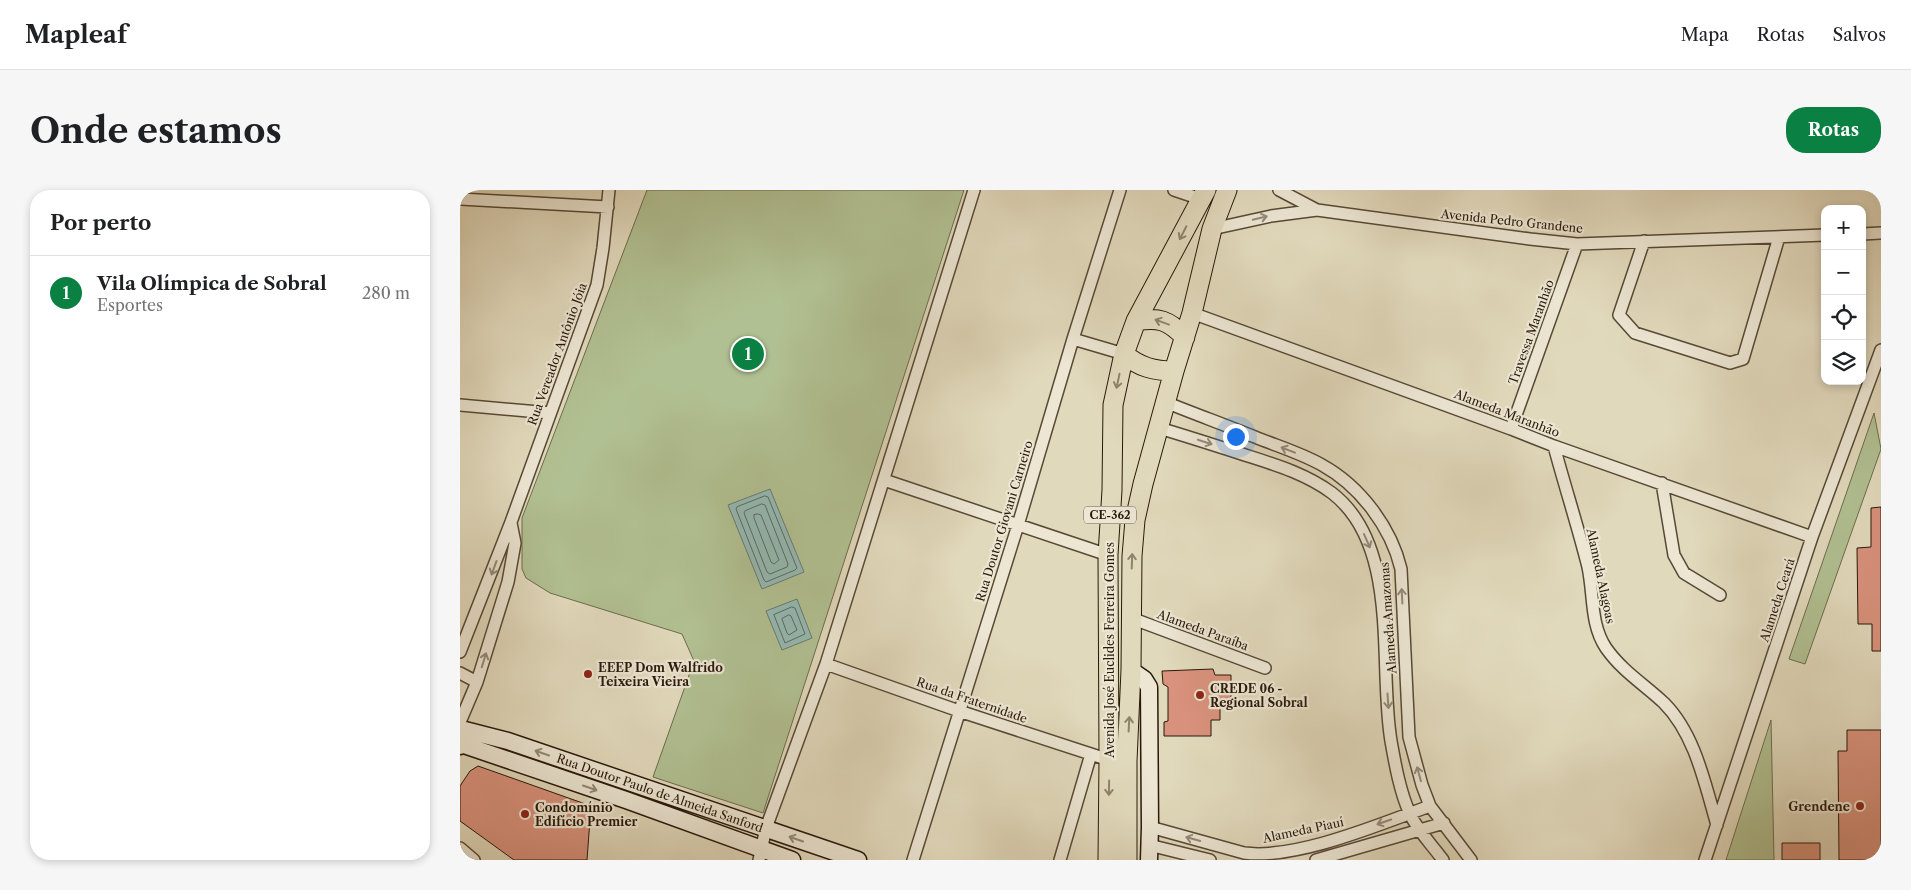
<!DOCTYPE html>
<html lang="pt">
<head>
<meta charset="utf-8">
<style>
  :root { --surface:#fff; --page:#f6f6f6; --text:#202124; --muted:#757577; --line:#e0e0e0; --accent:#0b8043 }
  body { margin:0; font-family:"Libre Caslon Text",serif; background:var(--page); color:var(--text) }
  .controls { position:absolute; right:15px; top:15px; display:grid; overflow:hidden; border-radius:10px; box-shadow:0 2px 8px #0003 }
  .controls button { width:45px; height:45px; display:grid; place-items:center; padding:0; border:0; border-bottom:1px solid var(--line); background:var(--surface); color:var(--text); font:25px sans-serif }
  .you { position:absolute; left:775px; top:246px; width:18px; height:18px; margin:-12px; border:4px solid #fff; border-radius:50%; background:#1a73e8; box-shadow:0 0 0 8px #1a73e833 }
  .badge { display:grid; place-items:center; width:32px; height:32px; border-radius:50%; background:var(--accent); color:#fff; font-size:16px; font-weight:700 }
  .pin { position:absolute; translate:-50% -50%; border:2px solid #fff; box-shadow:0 1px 5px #0006 }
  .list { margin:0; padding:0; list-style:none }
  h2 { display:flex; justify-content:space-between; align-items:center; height:65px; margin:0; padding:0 20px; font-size:21px }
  h2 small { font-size:16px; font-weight:400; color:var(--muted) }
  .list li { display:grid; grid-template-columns:32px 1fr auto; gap:15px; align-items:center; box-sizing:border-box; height:75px; padding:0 20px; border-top:1px solid var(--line) }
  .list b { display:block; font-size:19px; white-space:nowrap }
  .list p { margin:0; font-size:16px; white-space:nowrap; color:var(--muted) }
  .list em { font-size:16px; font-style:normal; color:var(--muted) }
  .icon { flex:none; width:28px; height:28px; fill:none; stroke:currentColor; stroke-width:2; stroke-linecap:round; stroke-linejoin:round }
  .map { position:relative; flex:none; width:1421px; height:670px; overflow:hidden; border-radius:20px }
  header { display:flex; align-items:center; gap:30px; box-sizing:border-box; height:70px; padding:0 25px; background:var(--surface); border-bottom:1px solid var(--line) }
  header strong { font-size:24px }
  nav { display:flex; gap:28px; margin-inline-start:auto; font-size:18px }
  .intro { display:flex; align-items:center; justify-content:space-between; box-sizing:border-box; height:120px; padding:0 30px }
  h1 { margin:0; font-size:35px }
  .button { padding:12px 22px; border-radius:20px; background:var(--accent); color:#fff; font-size:18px; font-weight:700 }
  main { display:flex; gap:30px; padding:0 30px }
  aside { flex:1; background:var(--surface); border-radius:20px; box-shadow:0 2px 8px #0003 }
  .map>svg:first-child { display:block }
  .green { fill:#b1c092; stroke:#6d6c4e }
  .water { fill:#94bab4; stroke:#697a70 }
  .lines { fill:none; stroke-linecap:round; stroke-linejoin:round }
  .shore { stroke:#5e6a5f; stroke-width:1 }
  .building { fill:#d9927d; stroke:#29190a }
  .street-casing { stroke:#574936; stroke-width:14 }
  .secondary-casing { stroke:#29190a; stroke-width:19 }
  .primary-casing { stroke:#29190a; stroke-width:21 }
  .street { stroke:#ece6d3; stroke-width:11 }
  .secondary { stroke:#ece6d3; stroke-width:16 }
  .primary { stroke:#e1d9bc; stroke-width:19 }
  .oneway { stroke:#948a79 }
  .oneway2 { stroke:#8e836c }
  .poi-dot { fill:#8f2418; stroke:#ece6d3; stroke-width:2 }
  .labels { text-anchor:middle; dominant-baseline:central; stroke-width:4.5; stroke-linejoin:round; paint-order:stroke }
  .shield { fill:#ece6d3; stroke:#645646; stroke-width:1 }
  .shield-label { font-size:11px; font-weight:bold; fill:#29190a }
  .street-label { font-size:12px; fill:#29190a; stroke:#ece6d3 }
  .poi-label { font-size:12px; font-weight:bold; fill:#29190a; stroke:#ece6d3; text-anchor:start }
</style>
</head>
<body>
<header>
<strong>Mapleaf</strong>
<nav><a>Mapa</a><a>Rotas</a><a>Salvos</a></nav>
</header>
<div class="intro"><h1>Onde estamos</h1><a class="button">Rotas</a></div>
<main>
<aside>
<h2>Por perto<small></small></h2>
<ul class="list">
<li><span class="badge">1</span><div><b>Vila Olímpica de Sobral</b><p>Esportes</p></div><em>280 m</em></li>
</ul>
</aside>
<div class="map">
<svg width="1421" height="670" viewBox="0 0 1421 670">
  <rect width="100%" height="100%" fill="#e1d9bc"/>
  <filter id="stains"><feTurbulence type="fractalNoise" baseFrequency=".004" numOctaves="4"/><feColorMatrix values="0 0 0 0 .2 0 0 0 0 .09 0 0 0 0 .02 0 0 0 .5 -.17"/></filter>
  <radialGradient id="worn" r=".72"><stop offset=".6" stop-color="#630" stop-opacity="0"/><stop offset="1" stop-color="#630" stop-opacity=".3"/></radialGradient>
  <path class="green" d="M 187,0 L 504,0 L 303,623 L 193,587 L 234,471 L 222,444 L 90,403 L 66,388 L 62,379 L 62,328 Z
    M 1414,223 L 1421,259 L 1345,474 L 1329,469 Z
    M 1311,530 L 1314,670 L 1266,670 Z"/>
  <path class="water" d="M 310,299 L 344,382 L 302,399 L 268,315 Z
    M 337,409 L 352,448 L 322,460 L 306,421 Z"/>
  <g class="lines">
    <path class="shore" d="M 305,306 L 308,307 L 337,378 L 335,380 L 306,392 L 304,390 L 276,319 L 277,317 Z
      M 302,314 L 305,315 L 328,374 L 327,377 L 310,384 L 307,382 L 284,323 L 285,321 Z
      M 298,324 L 301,325 L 319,370 L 314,374 L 311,372 L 294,328 L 294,325 Z
      M 332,417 L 335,418 L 345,444 L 325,453 L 314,425 Z
      M 329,425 L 331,426 L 337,440 L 329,445 L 327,443 L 322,429 Z"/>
  </g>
  <path class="building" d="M 1421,317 L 1421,461 L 1412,461 L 1412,434 L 1398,434 L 1397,358 L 1411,357 L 1411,318 Z
    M 753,479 L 755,485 L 771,485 L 771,513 L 760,513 L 760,530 L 751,530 L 751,546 L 704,546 L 704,532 L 708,531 L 708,497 L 703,494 L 702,481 Z
    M 1387,540 L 1421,540 L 1421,670 L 1379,670 L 1378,561 L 1387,561 Z
    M 18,576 L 131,616 L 127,670 L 54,670 L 0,631 L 0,596 L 10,581 Z
    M 1322,653 L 1360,653 L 1360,670 L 1322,670 Z"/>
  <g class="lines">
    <g class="street-casing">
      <path id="street" d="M 714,0 L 741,9
        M 819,0 L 857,20
        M 0,9 L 148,17
        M 752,39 L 811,26 L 857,20 L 1070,49 L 1117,54 L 1365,45
        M 1402,44 L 1421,43
        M 1184,51 L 1159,125 L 1175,143 L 1270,173 L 1283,169 L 1319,47
        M 732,123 L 1051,239 L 1094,256 L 1352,347
        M 613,149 L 664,164
        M 705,212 C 735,224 765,235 795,247 C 817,256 841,263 862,275 C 900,296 931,337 941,379 L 949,547 L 962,595 L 970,616 L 1011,670
        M 0,215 L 90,223
        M 699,238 C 726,246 754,255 782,264 C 813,274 845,283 872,303 C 941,356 918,475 931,551 C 935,574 940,602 950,624 C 958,641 972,655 983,670
        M 1051,239 L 1117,54
        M 1094,256 C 1105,297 1118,337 1128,377 C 1134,405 1130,434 1146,458 C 1162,481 1185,495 1204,513 C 1235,544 1245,594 1257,635
        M 424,290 L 648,365
        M 1202,293 L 1214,365 L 1224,383 L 1260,405
        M 671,428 L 805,478
        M 0,462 L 51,332 L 137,95 L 143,58 L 149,0
        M 366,474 L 499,521 L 649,570
        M 0,483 L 17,492
        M 0,532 L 17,492 L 48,392 L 55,353 L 51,333
        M 690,637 L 784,663 C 836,670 920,634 970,616
        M 689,655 L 750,670
        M 0,658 L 14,670
        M 299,670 L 306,638 L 366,474 L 514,0
        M 453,670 L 558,335 L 613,149 L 660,0
        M 600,670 L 631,564
        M 856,670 L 984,633
        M 1245,670 L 1352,347 L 1421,160"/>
    </g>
    <g class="secondary-casing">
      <path id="secondary" d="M 671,480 L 684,489 L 689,497 L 690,637 L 689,670
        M 1,539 L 48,551 L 398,670
        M 0,556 L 1,554 L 166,610 L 332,670"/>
    </g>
    <g class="primary-casing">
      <path id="primary" d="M 676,131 C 699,127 708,130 725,147
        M 664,164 C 679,177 694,181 714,181
        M 648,670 L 649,570 L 648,365 L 652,300 L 653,215 L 664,164 L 676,131 L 746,0
        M 667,670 L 667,571 L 671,480 L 672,366 L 675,330 L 683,294 L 714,181 L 732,123 L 752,39 L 767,0"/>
    </g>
    <use href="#street" class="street"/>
    <use href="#secondary" class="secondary"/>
    <use href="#primary" class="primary"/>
  </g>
  <defs><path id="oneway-shaft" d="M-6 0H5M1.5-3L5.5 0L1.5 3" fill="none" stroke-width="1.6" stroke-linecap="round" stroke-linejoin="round" transform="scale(1.25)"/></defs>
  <g class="oneway">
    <use href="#oneway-shaft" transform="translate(800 28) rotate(-13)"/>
    <use href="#oneway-shaft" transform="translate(745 252) rotate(18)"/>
    <use href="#oneway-shaft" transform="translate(828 260) rotate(-159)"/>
    <use href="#oneway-shaft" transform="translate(907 351) rotate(66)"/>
    <use href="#oneway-shaft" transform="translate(34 378) rotate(110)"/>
    <use href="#oneway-shaft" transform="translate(942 406) rotate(-93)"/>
    <use href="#oneway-shaft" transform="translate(24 470) rotate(-73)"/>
    <use href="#oneway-shaft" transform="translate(928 511) rotate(86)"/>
    <use href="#oneway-shaft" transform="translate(82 563) rotate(-161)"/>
    <use href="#oneway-shaft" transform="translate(959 584) rotate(-105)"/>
    <use href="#oneway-shaft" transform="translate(130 598) rotate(19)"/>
    <use href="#oneway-shaft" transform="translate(924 632) rotate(161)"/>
    <use href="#oneway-shaft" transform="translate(336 649) rotate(-161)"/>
    <use href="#oneway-shaft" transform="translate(733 649) rotate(-164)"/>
  </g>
  <g class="oneway2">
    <use href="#oneway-shaft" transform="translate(723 43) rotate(117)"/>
    <use href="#oneway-shaft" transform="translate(702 132) rotate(-160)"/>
    <use href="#oneway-shaft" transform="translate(658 191) rotate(102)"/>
    <use href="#oneway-shaft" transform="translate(672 371) rotate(-88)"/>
    <use href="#oneway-shaft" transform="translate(669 534) rotate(-87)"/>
    <use href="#oneway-shaft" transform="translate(649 598) rotate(91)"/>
  </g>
  <g class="poi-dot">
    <circle cx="128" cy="484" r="5"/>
    <circle cx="740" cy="505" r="5"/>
    <circle cx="1400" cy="616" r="5"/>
    <circle cx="65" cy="624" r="5"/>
  </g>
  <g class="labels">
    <rect class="shield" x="624" y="316.5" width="52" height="17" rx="4"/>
    <g class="shield-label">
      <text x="650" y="325">CE-362</text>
    </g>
    <g class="street-label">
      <text transform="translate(1052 31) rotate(6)">Avenida Pedro Grandene</text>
      <text transform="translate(1071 142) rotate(-70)">Travessa Maranhão</text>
      <text transform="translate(97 164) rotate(-70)">Rua Vereador Antônio Jóia</text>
      <text transform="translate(1047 223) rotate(21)">Alameda Maranhão</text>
      <text transform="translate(544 331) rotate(-73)">Rua Doutor Giovani Carneiro</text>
      <text transform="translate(1141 386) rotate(78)">Alameda Alagoas</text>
      <text transform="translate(1317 410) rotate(-72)">Alameda Ceará</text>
      <text transform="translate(928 428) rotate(-94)">Alameda Amazonas</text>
      <text transform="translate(743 440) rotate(20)">Alameda Paraíba</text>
      <text transform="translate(649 460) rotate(-90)">Avenida José Euclides Ferreira Gomes</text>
      <text transform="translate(512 510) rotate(19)">Rua da Fraternidade</text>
      <text transform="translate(200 603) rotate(19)">Rua Doutor Paulo de Almeida Sanford</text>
      <text transform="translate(843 640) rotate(-12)">Alameda Piauí</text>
    </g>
    <g class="poi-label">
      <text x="138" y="477">EEEP Dom Walfrido<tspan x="138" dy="14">Teixeira Vieira</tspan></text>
      <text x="750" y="498">CREDE 06 -<tspan x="750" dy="14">Regional Sobral</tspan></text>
      <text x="1390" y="616" text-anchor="end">Grendene</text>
      <text x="75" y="617">Condomínio<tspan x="75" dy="14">Edifício Premier</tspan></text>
    </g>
  </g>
  <rect width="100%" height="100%" filter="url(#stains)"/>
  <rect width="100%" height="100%" fill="url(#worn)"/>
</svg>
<div class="controls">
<button>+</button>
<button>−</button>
<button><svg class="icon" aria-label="locate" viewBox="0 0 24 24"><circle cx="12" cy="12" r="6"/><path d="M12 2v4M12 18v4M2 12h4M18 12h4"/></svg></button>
<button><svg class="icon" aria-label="layers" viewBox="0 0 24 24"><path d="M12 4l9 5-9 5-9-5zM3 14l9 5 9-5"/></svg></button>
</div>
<div class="you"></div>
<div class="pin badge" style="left:288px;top:164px">1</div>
</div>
</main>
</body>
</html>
